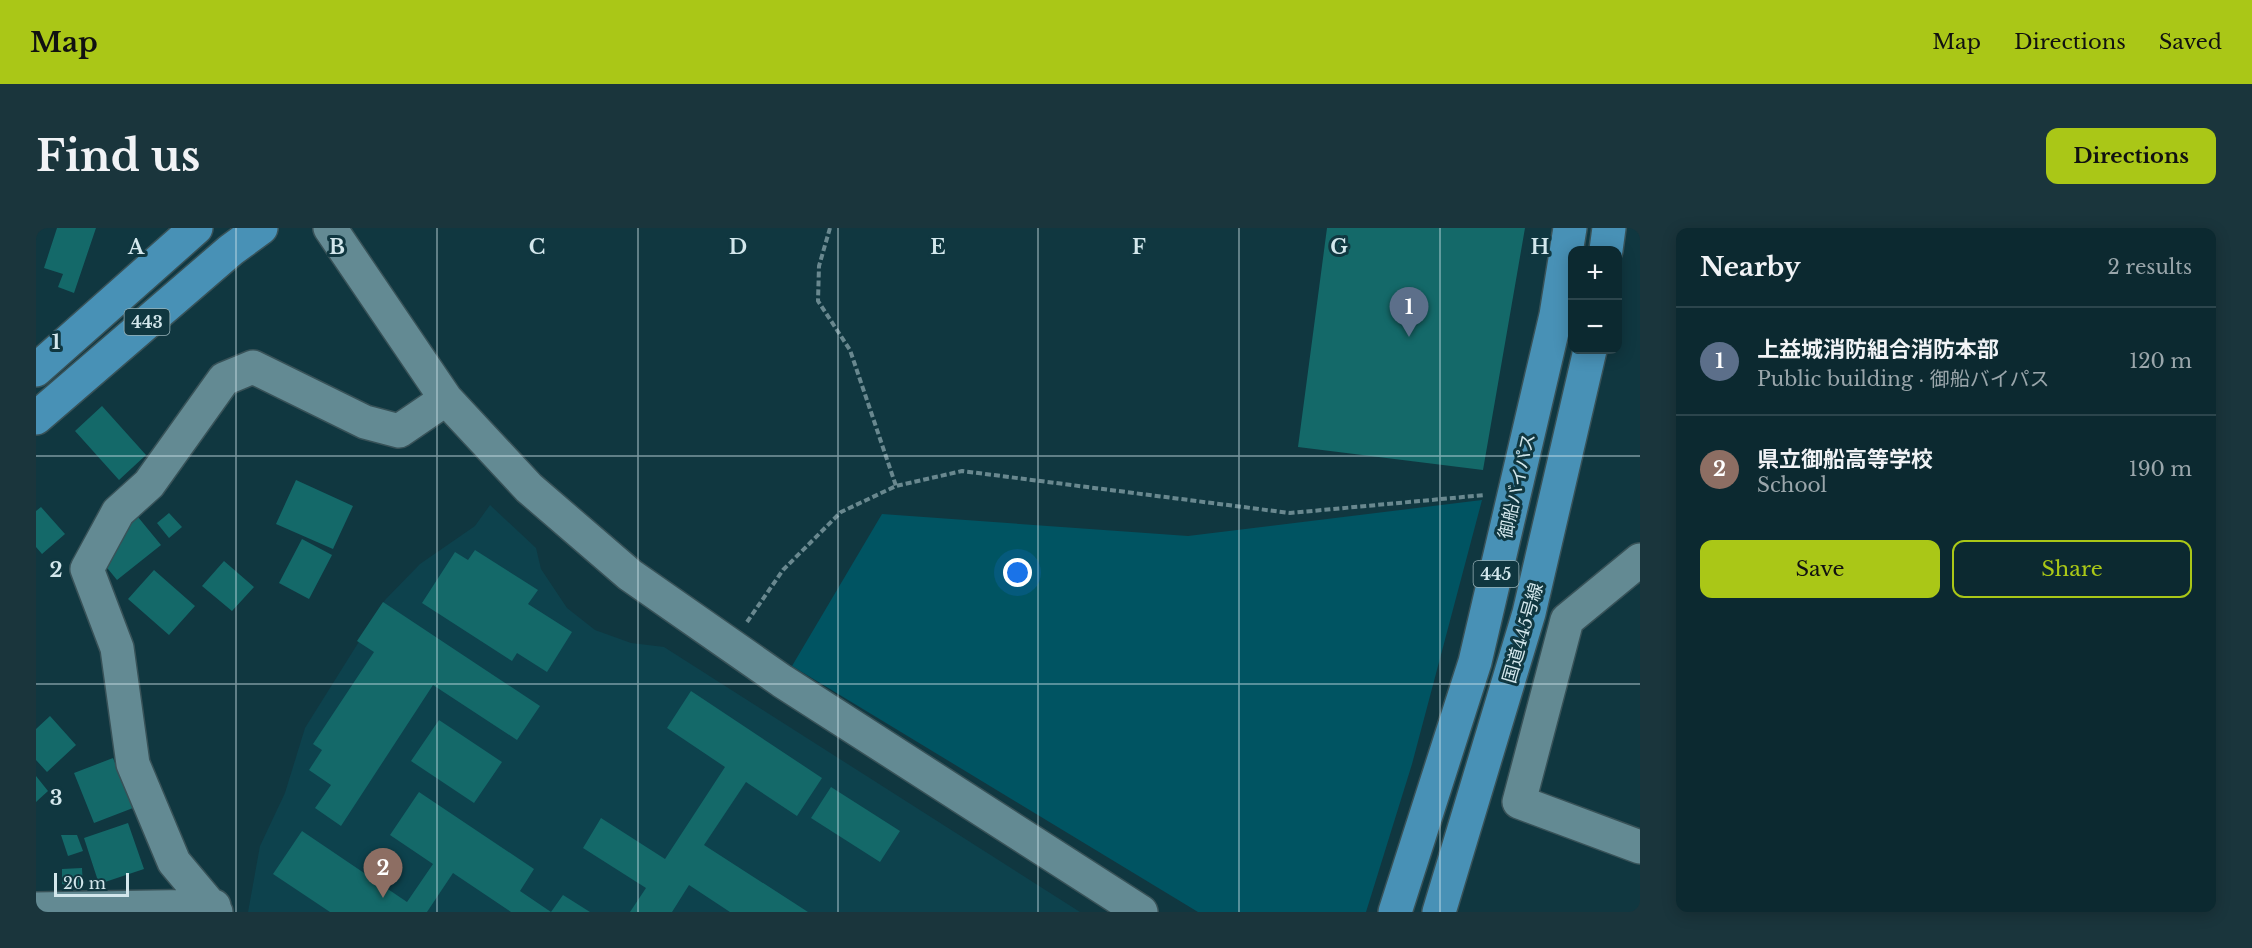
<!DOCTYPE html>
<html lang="en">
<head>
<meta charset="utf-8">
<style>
  :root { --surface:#0c2930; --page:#1a353c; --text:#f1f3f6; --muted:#9aa6ab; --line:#2c454c; --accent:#aac717 }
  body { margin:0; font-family:"Libre Baskerville","Noto Sans JP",serif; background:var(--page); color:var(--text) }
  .controls { position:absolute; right:18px; top:18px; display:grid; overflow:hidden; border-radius:12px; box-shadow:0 3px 15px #0003 }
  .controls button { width:54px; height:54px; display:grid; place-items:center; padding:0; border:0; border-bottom:2px solid var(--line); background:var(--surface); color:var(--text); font:30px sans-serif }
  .scale { position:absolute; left:18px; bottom:15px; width:75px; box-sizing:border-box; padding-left:6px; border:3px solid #d3e7ec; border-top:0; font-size:16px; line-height:21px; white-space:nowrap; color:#d3e7ec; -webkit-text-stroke:4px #103740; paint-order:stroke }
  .you { position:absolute; left:982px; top:345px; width:21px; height:21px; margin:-15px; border:4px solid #fff; border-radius:50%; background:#1a73e8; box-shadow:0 0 0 9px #1a73e833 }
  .badge { display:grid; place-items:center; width:39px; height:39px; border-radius:50%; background:var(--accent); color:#fff; font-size:20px; font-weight:700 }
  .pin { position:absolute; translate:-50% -50px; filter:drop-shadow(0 2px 3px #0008) }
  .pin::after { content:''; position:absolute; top:32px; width:21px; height:18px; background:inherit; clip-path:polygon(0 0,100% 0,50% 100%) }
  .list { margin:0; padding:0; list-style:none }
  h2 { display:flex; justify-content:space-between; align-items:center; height:78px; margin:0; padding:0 24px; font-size:26px }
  h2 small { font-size:20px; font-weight:400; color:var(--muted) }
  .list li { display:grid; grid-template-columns:39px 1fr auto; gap:18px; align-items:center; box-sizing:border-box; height:108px; padding:0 24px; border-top:2px solid var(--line) }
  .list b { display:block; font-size:22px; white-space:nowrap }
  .list p { margin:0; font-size:20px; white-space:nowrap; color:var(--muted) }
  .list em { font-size:20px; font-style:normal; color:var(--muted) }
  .actions { display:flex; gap:12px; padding:18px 24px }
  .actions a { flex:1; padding:14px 0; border:2px solid var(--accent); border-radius:12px; text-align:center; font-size:21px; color:var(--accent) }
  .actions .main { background:var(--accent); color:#111 }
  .map { position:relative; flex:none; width:1604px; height:684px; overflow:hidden; border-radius:12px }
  header { display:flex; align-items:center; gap:36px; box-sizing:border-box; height:84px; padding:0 30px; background:var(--accent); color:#111 }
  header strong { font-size:28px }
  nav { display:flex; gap:33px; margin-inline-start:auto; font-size:21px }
  .intro { display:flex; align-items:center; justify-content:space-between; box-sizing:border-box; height:144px; padding:0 36px }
  h1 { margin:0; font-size:42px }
  .button { padding:15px 27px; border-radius:12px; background:var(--accent); color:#111; font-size:21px; font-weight:700 }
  main { display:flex; gap:36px; padding:0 36px }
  aside { flex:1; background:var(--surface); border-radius:12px; box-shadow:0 3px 15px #0003 }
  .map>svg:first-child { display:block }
  .built { fill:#0d424d }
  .green { fill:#005462 }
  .building { fill:#146969 }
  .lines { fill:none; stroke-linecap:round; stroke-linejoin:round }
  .minor-casing { stroke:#385258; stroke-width:36 }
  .highway-casing { stroke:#385258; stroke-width:36 }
  .path { stroke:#69888f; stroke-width:4; stroke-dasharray:6 3; stroke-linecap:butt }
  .minor { stroke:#638a93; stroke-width:33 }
  .highway { stroke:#4891b6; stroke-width:33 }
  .grid { fill:none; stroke:#d3e7ec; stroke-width:1.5; stroke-opacity:0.55 }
  .labels { text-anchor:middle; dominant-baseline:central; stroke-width:6; stroke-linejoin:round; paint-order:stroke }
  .shield { fill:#103740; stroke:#98b2b8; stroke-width:1.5 }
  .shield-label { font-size:16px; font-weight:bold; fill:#d3e7ec }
  .street-label { font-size:18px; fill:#d3e7ec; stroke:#103740 }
  .grid-label { font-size:20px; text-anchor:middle; font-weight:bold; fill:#d3e7ec; stroke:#103740; stroke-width:6; stroke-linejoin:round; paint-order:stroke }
</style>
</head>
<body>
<header>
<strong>Map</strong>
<nav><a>Map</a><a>Directions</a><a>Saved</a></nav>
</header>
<div class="intro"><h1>Find us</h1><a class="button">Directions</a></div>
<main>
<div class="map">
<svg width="1604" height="684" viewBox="0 0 1604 684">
  <rect width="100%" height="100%" fill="#103740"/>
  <path class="built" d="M 454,277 L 500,320 L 505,341 L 531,380 L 559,402 L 595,415 L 628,419 L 1044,684 L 212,684 L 224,618 L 249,565 L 269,500 L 349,372 L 384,336 L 439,298 Z"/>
  <path class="green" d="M 1446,272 L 1376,536 L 1330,684 L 1162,684 L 756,438 L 846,286 L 1152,308 Z"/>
  <path class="building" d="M 21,0 L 60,0 L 38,65 L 22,59 L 27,46 L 8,40 Z
    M 1291,0 L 1489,0 L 1447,242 L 1262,219 Z
    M 66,178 L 110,227 L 83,252 L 39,203 Z
    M 260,252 L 317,278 L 297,321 L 240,296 Z
    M 5,279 L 29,306 L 6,326 L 0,319 L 0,283 Z
    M 97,283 L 125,317 L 81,352 L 59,325 Z
    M 133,285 L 146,299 L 133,310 L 121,295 Z
    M 266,311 L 296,327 L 273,371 L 243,355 Z
    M 439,322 L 502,362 L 492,376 L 536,404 L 511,444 L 481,425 L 476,433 L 386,375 L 419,324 L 432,332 Z
    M 188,333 L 218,359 L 196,383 L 166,358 Z
    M 118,342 L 159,378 L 133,407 L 92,371 Z
    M 347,374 L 504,478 L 481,512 L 397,457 L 305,598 L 279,580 L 295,557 L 273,542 L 286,522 L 277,516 L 338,424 L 321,413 Z
    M 655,463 L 786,550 L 761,588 L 710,554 L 668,617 L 772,684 L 694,684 L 653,657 L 636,684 L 594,684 L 610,660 L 547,620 L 565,590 L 629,631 L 689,539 L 631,500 Z
    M 14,488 L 40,517 L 11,544 L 0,532 L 0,501 Z
    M 403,492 L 466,534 L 438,575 L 375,533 Z
    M 77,530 L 97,580 L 58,595 L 38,545 Z
    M 0,548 L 12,563 L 0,574 Z
    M 795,559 L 864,603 L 844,634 L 775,590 Z
    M 383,564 L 498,641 L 484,663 L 515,684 L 527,667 L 554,684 L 475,684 L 417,645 L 391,684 L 294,684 L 237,646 L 266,603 L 371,674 L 397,636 L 354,607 Z
    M 92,595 L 108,641 L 63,656 L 48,610 Z
    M 25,607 L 41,607 L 47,623 L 32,628 Z
    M 46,640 L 47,661 L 26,656 L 26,641 Z"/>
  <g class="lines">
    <g class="minor-casing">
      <path id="minor" d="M 294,0 L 410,171 L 493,260 L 594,347 L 746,453 L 1105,684
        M 1604,332 L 1531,392 L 1483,574 L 1604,619
        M 0,681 L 178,678
        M 180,684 L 138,634 L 97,536 L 81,420 L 51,341 L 82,284 L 113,256 L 188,151 L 217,139 L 329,194 L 363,203 L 410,171"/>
    </g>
    <g class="highway-casing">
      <path id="highway" d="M 1570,22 L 1573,0
        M 0,142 L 160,0
        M 0,190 L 195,22 L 225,0
        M 1359,684 L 1439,434 L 1520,87 L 1534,0
        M 1403,684 L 1493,385 L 1554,122"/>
    </g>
    <path class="path" d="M 794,0 L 783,38 L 782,73 L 814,122 L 860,258
      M 711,394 L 747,342 L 805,284 L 860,258 L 926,243 L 1254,285 L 1449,267"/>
    <use href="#minor" class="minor"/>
    <use href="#highway" class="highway"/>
  </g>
  <path class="grid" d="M 200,0 L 200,684M 401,0 L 401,684M 602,0 L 602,684M 802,0 L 802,684M 1002,0 L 1002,684M 1203,0 L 1203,684M 1404,0 L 1404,684M 0,228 L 1604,228M 0,456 L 1604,456"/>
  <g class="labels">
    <g class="shield">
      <rect x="88.5" y="81" width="45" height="26" rx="4.5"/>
      <rect x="1437.5" y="333" width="45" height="26" rx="4.5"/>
    </g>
    <g class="shield-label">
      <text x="111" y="94">443</text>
      <text x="1460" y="346">445</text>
    </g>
    <g class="street-label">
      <text transform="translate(1481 258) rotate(-77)">御船バイパス</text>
      <text transform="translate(1487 405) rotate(-74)">国道445号線</text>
    </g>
  </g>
  <g class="grid-label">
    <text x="100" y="26">A</text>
    <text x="301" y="26">B</text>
    <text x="501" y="26">C</text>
    <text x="702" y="26">D</text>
    <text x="902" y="26">E</text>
    <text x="1103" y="26">F</text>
    <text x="1303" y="26">G</text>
    <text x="1504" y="26">H</text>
    <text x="20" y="121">1</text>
    <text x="20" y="349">2</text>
    <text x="20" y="577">3</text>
  </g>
</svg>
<div class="controls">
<button>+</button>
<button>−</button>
</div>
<div class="scale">20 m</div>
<div class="you"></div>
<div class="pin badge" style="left:1373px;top:109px;background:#5c6f8a">1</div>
<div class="pin badge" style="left:347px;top:670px;background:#8d6e63">2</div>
</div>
<aside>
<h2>Nearby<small>2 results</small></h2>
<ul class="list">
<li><span class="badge" style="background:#5c6f8a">1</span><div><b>上益城消防組合消防本部</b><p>Public building · 御船バイパス</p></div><em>120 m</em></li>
<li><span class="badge" style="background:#8d6e63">2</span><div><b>県立御船高等学校</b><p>School</p></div><em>190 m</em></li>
</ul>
<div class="actions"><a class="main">Save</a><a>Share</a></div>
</aside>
</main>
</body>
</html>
